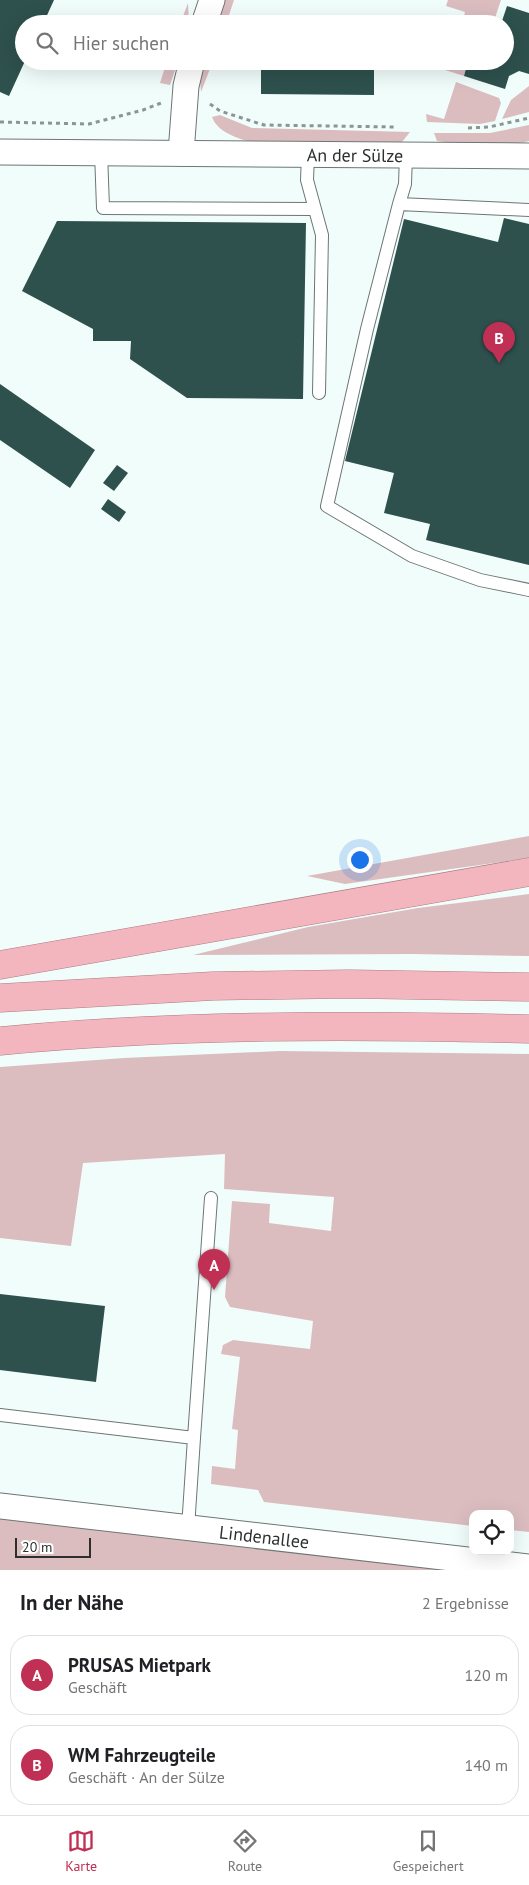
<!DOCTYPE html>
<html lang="de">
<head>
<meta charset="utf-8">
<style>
  :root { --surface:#fff; --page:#f6f6f6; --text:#202124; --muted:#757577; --line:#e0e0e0; --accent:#bf3054 }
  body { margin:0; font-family:"PT Sans",sans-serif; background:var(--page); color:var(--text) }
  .controls { position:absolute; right:15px; bottom:15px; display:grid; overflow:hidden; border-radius:10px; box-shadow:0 5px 20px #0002 }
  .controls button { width:45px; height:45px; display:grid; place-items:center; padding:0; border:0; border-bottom:1px solid var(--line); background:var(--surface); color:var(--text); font:25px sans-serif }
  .scale { position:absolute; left:15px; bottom:12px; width:76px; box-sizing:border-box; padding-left:5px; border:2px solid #2b302f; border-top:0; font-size:14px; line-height:18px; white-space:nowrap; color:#2b302f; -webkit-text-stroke:4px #fff; paint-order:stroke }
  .you { position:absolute; left:359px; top:859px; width:18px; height:18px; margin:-12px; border:4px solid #fff; border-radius:50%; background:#1a73e8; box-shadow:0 0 0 8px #1a73e833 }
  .badge { display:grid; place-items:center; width:32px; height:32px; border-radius:50%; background:var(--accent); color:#fff; font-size:16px; font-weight:700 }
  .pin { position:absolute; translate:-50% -41px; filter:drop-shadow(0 1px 2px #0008) }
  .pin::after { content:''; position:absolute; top:26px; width:18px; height:15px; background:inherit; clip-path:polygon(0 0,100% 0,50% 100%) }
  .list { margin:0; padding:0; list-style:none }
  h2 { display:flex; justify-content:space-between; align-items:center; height:65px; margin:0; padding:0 20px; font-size:21px }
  h2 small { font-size:16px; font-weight:400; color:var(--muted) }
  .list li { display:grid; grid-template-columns:32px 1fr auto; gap:15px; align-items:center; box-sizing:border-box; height:80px; margin:0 10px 10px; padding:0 10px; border:1px solid var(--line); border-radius:20px }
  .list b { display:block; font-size:19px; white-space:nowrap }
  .list p { margin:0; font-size:16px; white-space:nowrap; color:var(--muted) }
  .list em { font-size:16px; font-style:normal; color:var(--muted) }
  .icon { flex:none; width:28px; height:28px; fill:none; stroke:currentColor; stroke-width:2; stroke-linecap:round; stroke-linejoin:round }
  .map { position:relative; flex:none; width:529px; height:1570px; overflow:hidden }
  .search { position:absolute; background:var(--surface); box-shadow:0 5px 20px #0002; left:15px; right:15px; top:15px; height:55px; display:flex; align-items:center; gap:12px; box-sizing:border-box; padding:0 18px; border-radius:28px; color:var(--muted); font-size:19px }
  .sheet { height:245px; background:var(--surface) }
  nav { display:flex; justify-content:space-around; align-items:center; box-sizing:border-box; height:70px; border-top:1px solid var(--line); background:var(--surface); font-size:14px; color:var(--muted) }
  nav a { display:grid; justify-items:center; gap:2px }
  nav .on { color:var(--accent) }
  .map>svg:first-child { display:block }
  .green { fill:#dbbdc0 }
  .building { fill:#2e514d }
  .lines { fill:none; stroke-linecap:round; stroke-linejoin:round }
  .service-casing { stroke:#6c7674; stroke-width:14 }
  .minor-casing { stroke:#6c7674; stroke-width:27 }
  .trunk-casing { stroke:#ac7b81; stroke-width:29 }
  .path { stroke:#8c9593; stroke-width:3; stroke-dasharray:4 4; stroke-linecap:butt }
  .service { stroke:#fff; stroke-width:12 }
  .minor { stroke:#fff; stroke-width:25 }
  .trunk { stroke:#f4b6be; stroke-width:28 }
  .labels { text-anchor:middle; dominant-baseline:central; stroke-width:5; stroke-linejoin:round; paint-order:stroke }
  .street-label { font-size:18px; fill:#2b302f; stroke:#fff }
</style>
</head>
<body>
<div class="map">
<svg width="529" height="1570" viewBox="0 0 529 1570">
  <rect width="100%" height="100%" fill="#f1fdfb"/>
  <path class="green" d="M 225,0 L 234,0 L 226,24 L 217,24 Z
    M 448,0 L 501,0 L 493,24 L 462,24 L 465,12 L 446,6 Z
    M 188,3 L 189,24 L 180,24 Z
    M 167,61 L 178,61 L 170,85 L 160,83 Z
    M 205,61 L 213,61 L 201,92 L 200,81 Z
    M 451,61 L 468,61 L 464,76 L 429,65 L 431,62 L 449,67 Z
    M 456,82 L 499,98 L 501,103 L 495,121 L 480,124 L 427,122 L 426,114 L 444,119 Z
    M 529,86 L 529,112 L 502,119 L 511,100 Z
    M 220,115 L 252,128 L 410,132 L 402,142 L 247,141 C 234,137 217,131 212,117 Z
    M 529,125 L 529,141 C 501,148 465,145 437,141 L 434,133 L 490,133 Z
    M 529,836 L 529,858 L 345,884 L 307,876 Z
    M 529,894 L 529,956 L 413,954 L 193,955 L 308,927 L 418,908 Z
    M 280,1051 L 529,1054 L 529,1532 L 510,1530 L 510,1514 L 473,1514 L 473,1526 L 264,1502 L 258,1490 L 211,1484 L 212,1466 L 235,1469 L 238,1430 L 232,1429 L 240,1357 L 221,1354 L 223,1345 L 233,1340 L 310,1349 L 313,1321 L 230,1307 L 225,1297 L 232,1201 L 270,1204 L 269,1223 L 331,1231 L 334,1197 L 224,1189 L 225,1154 L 83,1163 L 71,1246 L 0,1238 L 0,1067 L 124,1058 Z
    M 0,1518 L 443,1570 L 0,1570 Z"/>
  <path class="building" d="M 0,0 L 54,0 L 43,24 L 24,24 L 25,61 L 9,96 L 0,92 Z
    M 507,6 L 529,13 L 529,74 L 519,71 L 509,76 L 505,89 L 464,76 L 468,61 L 505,61 L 505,24 L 501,24 Z
    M 261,61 L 374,61 L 374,95 L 261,94 Z
    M 504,218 L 529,224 L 529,565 L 426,540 L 430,524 L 384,513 L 394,473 L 345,461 L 404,219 L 498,242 Z
    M 57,221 L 306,223 L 303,399 L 187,398 L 130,359 L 131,341 L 93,341 L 93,329 L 22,291 Z
    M 0,384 L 95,450 L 70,488 L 0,440 Z
    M 117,465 L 128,473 L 114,491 L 103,483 Z
    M 108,499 L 126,512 L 119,522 L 101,509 Z
    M 0,1294 L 105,1306 L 96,1382 L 0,1370 Z"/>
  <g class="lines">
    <g class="service-casing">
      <path id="service" d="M 101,152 L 103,208 L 315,209
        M 308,155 L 307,180 L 322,235 L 319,393
        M 399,204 L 405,184 L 406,155
        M 529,210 L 399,204 L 367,329 L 327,506 L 412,556 L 480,580 L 529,590
        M 0,1415 L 194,1438 L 188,1528
        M 194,1438 L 211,1198"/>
    </g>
    <g class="minor-casing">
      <g id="minor">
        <path d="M 204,24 L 212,0"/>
        <path id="s1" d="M 0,152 L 529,156"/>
        <path d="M 181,153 L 186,86 L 192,61"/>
        <path id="s2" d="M 0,1506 L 529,1567"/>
      </g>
    </g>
    <g class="trunk-casing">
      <path id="trunk" d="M 0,965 L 529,872
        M 0,998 L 213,986 L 349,984 L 529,987
        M 0,1041 C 176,1024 353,1025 529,1029"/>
    </g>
    <path class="path" d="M 210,104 L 220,111 L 264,125 L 397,127
      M 0,122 L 89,124 L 143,110 L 161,103
      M 468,128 L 489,127 L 529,118"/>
    <use href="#service" class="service"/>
    <use href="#minor" class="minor"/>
    <use href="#trunk" class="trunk"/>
  </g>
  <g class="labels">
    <g class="street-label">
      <text stroke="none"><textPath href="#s1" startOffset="355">An der Sülze</textPath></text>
      <text stroke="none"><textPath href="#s2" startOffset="266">Lindenallee</textPath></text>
    </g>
  </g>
</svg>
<div class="controls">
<button><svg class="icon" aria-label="locate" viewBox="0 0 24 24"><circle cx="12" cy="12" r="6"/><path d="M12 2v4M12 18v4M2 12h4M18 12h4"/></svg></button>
</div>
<div class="scale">20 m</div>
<div class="you"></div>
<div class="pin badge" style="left:214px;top:1290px">A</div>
<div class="pin badge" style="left:499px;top:363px">B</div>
<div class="search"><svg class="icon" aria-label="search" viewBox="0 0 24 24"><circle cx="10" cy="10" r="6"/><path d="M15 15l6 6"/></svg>Hier suchen</div>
</div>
<section class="sheet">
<h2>In der Nähe<small>2 Ergebnisse</small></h2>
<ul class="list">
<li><span class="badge">A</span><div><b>PRUSAS Mietpark</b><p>Geschäft</p></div><em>120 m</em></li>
<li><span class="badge">B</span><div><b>WM Fahrzeugteile</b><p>Geschäft · An der Sülze</p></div><em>140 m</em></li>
</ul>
</section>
<nav>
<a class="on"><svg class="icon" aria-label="map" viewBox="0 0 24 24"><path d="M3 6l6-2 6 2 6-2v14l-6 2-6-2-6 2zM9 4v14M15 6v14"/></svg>Karte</a>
<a><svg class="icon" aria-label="directions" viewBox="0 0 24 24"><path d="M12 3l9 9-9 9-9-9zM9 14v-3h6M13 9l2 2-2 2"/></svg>Route</a>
<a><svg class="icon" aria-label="saved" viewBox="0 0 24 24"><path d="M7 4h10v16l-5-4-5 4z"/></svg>Gespeichert</a>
</nav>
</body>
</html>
